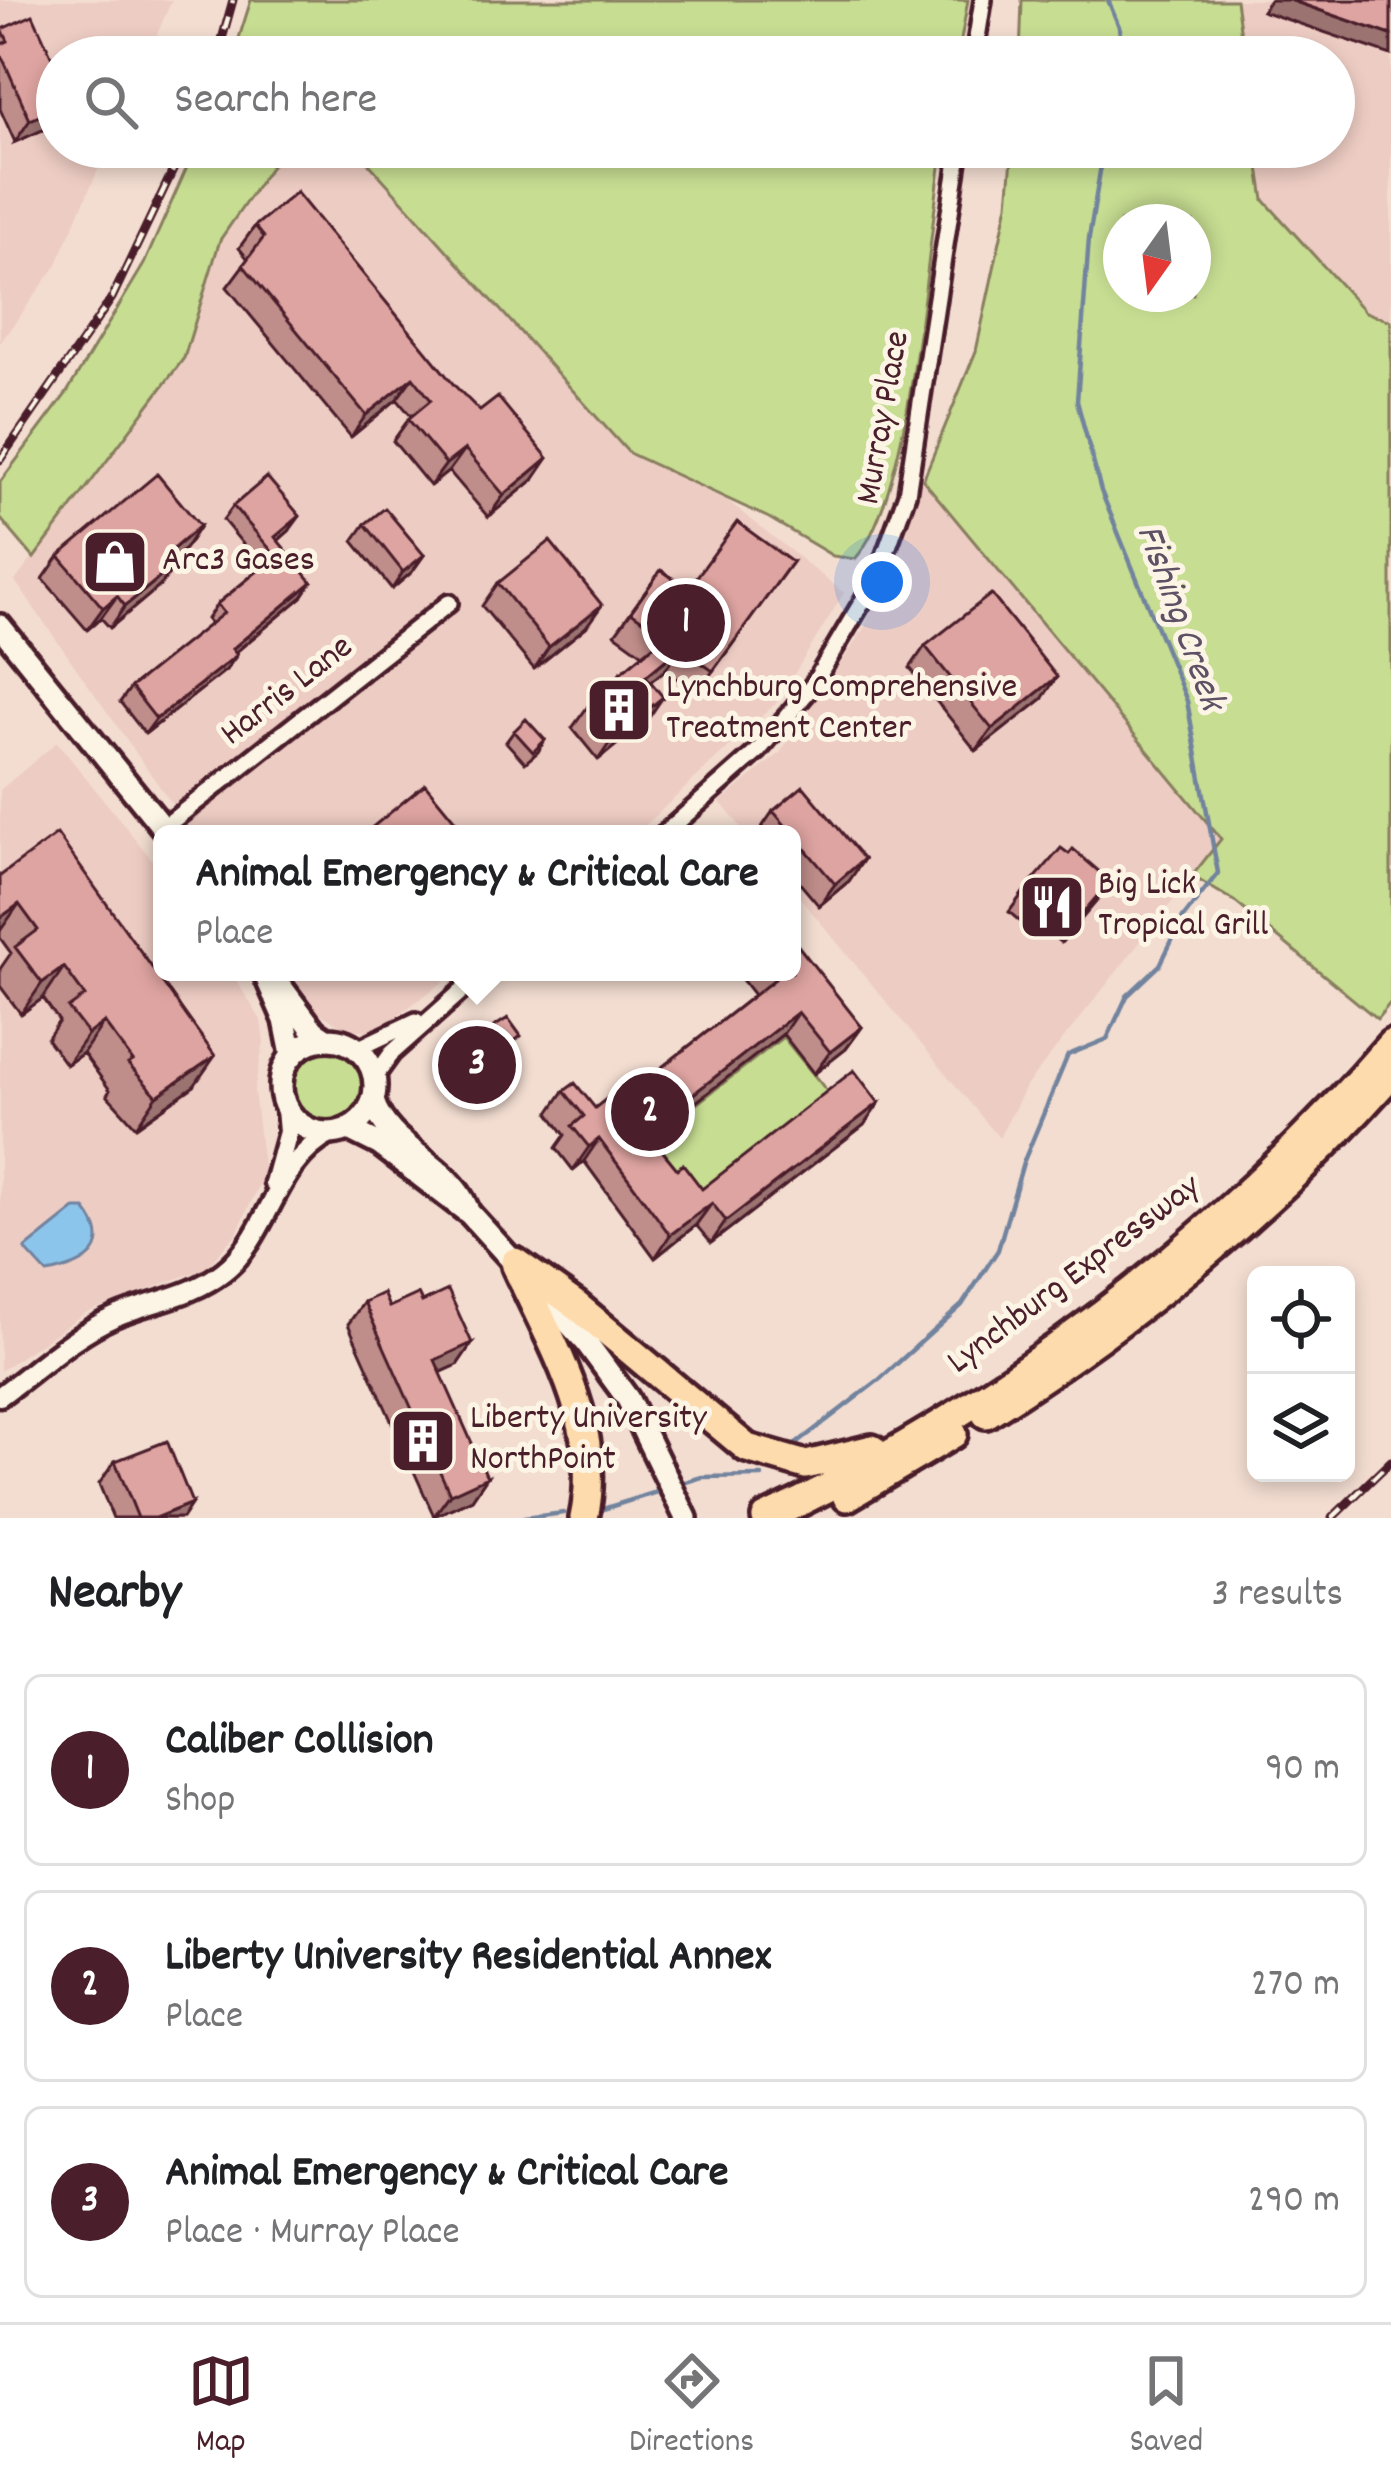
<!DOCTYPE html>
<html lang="en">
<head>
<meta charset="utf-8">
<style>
  :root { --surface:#fff; --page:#f6f6f6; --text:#202124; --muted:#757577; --line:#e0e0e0; --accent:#4a1f2b }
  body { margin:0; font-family:Dekko,sans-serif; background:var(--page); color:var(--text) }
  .controls { position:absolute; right:36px; bottom:36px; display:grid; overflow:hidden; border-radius:18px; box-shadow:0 6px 18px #0003 }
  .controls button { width:108px; height:108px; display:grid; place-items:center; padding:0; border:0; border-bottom:3px solid var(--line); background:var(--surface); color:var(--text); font:60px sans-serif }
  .compass { position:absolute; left:1103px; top:204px; width:108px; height:108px; border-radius:50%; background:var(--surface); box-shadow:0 6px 18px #0003; rotate:194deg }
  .you { position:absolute; left:882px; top:582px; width:42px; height:42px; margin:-30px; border:9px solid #fff; border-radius:50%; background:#1a73e8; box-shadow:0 0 0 18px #1a73e833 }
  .badge { display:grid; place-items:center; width:78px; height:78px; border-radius:50%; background:var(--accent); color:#fff; font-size:39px; font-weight:700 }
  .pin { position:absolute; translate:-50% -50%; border:6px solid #fff; box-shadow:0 3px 12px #0006 }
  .popup { position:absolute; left:153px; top:825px; width:648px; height:156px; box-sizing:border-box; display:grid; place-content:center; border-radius:18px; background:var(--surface); filter:drop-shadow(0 3px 9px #0005); font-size:39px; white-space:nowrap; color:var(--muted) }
  .popup b { font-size:45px; color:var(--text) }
  .popup::after { content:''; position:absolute; left:50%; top:100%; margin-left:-24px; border:24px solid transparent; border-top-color:var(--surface) }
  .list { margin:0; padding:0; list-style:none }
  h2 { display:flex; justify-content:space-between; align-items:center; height:156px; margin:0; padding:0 48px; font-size:51px }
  h2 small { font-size:39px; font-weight:400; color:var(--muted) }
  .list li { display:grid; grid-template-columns:78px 1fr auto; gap:36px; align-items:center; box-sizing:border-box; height:192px; margin:0 24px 24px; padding:0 24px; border:3px solid var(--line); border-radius:18px }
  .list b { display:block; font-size:45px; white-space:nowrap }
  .list p { margin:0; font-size:39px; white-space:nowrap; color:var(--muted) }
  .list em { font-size:39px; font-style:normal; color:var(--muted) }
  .icon { flex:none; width:66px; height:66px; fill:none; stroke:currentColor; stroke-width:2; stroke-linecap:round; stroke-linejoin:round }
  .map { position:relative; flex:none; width:1391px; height:1518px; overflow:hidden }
  .search { position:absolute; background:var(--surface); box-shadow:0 6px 18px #0003; left:36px; right:36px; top:36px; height:132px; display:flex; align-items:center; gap:30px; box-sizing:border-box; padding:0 42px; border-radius:66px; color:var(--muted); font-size:45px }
  .sheet { height:804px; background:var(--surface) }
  nav { display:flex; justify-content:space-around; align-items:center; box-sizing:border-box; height:168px; border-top:3px solid var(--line); background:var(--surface); font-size:33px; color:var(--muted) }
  nav a { display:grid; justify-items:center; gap:6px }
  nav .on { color:var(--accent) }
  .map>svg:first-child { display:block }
  .built { fill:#edccc3 }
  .green { fill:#c7dd92; stroke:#887e5e; stroke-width:3; fill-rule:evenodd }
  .water { fill:#8cc5eb; stroke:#72839e; stroke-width:3 }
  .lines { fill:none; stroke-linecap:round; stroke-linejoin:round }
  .stream { stroke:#72839e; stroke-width:4.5 }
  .minor-casing { stroke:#4a1f2b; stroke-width:24 }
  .tertiary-casing { stroke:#4a1f2b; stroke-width:27 }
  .secondary-casing { stroke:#4a1f2b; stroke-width:30 }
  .motorway-casing { stroke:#4a1f2b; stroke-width:36 }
  .minor { stroke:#fcf5e5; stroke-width:15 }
  .tertiary { stroke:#fcf5e5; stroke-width:18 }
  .secondary { stroke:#fcf5e5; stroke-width:21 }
  .motorway { stroke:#fedbac; stroke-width:27 }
  .rail-casing { stroke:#4a1f2b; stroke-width:9 }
  .rail { stroke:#fcf5e5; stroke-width:4.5; stroke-dasharray:14; stroke-linecap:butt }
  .wall { fill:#bf8d8a; stroke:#4a1f2b; stroke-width:3 }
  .shaded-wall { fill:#9b7371; stroke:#4a1f2b; stroke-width:3 }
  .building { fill:#dea4a1; stroke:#4a1f2b; stroke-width:3 }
  .labels { text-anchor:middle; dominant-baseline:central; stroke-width:10; stroke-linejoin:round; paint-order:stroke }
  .street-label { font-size:36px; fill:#4a1f2b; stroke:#fcf5e5 }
  .poi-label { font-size:36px; fill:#4a1f2b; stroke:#fcf5e5; text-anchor:start }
  .water-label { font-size:39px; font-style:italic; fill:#5e5165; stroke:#fcf5e5 }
</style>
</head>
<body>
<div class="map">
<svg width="1391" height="1518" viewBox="0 0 1391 1518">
  <rect width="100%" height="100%" fill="#f3ddd1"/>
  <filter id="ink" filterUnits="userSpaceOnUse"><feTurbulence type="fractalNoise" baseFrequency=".00833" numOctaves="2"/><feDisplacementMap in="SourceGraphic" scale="24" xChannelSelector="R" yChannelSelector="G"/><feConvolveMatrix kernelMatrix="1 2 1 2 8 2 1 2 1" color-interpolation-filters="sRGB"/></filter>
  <g filter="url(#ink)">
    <path class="built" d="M 0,0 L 172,0 L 147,57 L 57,57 L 57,147 L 108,147 L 56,266 L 0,343 Z
      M 1236,0 L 1391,0 L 1391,321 L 1365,312 L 1263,200 L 1256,147 L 1334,147 L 1334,57 L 1244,57 Z
      M 284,147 L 354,147 L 628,453 L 724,498 L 844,593 L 777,702 L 636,834 L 193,834 L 15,581 L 184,358 L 220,240 Z
      M 923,480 L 1221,840 L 1027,1085 L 999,1138 L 792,888 L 792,834 L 747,834 L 720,802 L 780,753 L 864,629 Z
      M 57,742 L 162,872 L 162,972 L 231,972 L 261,1020 L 264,1043 L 254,1090 L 264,1174 L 237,1233 L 206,1268 L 85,1313 L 0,1371 L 0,790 Z
      M 288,972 L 457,972 L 376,1031 L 347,1029 L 314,1010 Z"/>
    <path class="green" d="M 251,0 L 968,0 L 958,57 L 233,57 Z
      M 1022,0 L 1236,0 L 1244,57 L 1020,57 Z
      M 196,147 L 284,147 L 220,240 L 184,358 L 34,558 L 0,518 L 0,482 L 66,394 L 144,264 Z
      M 354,147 L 943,147 C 927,243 913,495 855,559 L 833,556 L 769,518 L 629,453 Z
      M 1013,147 L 1256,147 L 1264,200 L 1365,312 L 1391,321 L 1391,1002 L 1377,1019 L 1234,901 L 1192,876 L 1221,839 L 923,480 L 976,351 L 1008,204 ZM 1121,222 L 1193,222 L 1193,294 L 1121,294 Z
      M 783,1037 L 831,1096 L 689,1207 L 642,1146 Z
      M293 1086a35 35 0 1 1 70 0a35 35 0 1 1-70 0Z"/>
    <path class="water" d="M 75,1209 L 85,1209 C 116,1248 87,1266 47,1273 L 25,1249 Z"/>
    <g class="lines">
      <path class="stream" d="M 1108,0 L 1120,29 L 1117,57
        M 788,1450 L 880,1379 L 962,1305 L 998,1250 L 1023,1163 L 1068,1055 L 1107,1039 L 1127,996 L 1160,965 L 1183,918 L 1218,873 L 1187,701 L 1101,491 L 1077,401 L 1089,238 L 1104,147
        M 679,1484 L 702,1477 L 762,1476
        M 603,1509 L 663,1490
        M 524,1518 L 564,1513"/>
      <g class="minor-casing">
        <path id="minor" d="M 974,57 L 983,0
          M 163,828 L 449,603
          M 664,834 L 758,751 L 813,685 L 877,577 L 907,494 L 960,147
          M 357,1049 L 416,1021
          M 374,1078 L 392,1053 L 483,972"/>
      </g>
      <g class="tertiary-casing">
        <path id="tertiary" d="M 274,1183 L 288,1132 L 286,1109
          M 0,1396 C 36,1370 73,1335 114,1317 C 151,1301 192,1297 224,1271 C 270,1235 274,1163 330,1134"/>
      </g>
      <g class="secondary-casing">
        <path id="secondary" d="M 0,626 L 168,834
          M 264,972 L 285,1020 L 292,1055
          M 270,972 L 314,1031 L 326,1039
          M281 1086a47 47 0 1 1 94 0a47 47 0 1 1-94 0Z
          M 373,1101 C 388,1149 447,1161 467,1208
          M 349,1129 L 379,1144 L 470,1214 L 586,1342 L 628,1399 L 686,1518"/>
      </g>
      <g class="motorway-casing">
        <path id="motorway" d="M 515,1262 L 577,1306 L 747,1448 L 806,1465 L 872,1449
          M 516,1266 C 553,1347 604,1426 584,1518
          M 986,1414 C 1133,1321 1276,1205 1391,1074
          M 847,1497 L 953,1434
          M 766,1518 C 999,1409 1223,1239 1391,1044"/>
      </g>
      <use href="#minor" class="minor"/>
      <use href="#tertiary" class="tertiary"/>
      <use href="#secondary" class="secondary"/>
      <use href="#motorway" class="motorway"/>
      <g class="rail-casing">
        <path id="rail" d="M 217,57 L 233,0
          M 0,460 L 112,298 L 184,147
          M 1332,1518 L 1391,1461"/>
      </g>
      <use href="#rail" class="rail"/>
    </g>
    <path class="wall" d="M 2,29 L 56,124 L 15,142 L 0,109 L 0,32 Z
      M 255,226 L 533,480 L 488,517 L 449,471 L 430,486 L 393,441 L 411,416 L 397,399 L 351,437 L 227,287 L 248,259 L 239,248 Z
      M 233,506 L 289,531 L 278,541 L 302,597 L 235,653 L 226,670 L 145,734 L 120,702 L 131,687 L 211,624 L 207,619 L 217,604 L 262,567 L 223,520 Z
      M 365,524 L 424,555 L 412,572 L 392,589 L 353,541 Z
      M 200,526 L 185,549 L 172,559 L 160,586 L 110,628 L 101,618 L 87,630 L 43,579 L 59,556 Z
      M 792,562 L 697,693 L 665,670 L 650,681 L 648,719 L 598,760 L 572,728 L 588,706 L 605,694 L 620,673 L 643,654 L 615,634 L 661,570 L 688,589 Z
      M 498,583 L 586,627 L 534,669 L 482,606 Z
      M 925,646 L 1042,699 L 976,751 L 910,668 Z
      M 514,731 L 545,740 L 538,752 L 525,763 L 506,742 Z
      M 773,811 L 864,859 L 849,881 L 819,906 L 792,874 L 792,834 L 758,833 Z
      M 0,876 L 194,1086 L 136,1127 L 107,1095 L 110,1090 L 83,1053 L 66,1065 L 47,1039 L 59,1021 L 43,998 L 21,1014 L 0,986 L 0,969 L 11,953 L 0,938 Z
      M 1025,890 L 1095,903 L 1061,943 L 1030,917 L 1023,924 L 1009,912 Z
      M 736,972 L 792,972 L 862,1027 L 846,1049 L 814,1074 L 783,1034 L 651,1137 L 677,1169 L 702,1189 L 879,1103 L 864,1125 L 711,1243 L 696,1225 L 655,1258 L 584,1161 L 573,1170 L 556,1148 L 565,1135 L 549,1113 L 564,1091 L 595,1108 L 629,1093 L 754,995 Z
      M 512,1050 L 517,1057 L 505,1073 L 475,1096 L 467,1085 L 454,1095 L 441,1078 L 453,1062 Z
      M 364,1302 L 389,1307 L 422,1302 L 472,1343 L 457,1365 L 440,1373 L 487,1477 L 472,1499 L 434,1516 L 348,1324 Z
      M 115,1461 L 192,1503 L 182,1518 L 113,1518 L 99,1484 Z"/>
    <path class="shaded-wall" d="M 1270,0 L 1290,0 L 1391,35 L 1391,55 L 1262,11 Z
      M 57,108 L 56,124 L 15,142 L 30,120 Z
      M 413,377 L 397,399 L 351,437 L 366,415 Z
      M 465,449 L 449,471 L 430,486 L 446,464 Z
      M 548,458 L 533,480 L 488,517 L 504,495 Z
      M 300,516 L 289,531 L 269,548 L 275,537 Z
      M 200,526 L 185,549 L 152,576 L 167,554 Z
      M 424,555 L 412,572 L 392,589 L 403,572 Z
      M 176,564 L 160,586 L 110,628 L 125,606 Z
      M 312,582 L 302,597 L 221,664 L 232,649 Z
      M 117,596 L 101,618 L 87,630 L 103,608 Z
      M 602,605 L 586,627 L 534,669 L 549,647 Z
      M 680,648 L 665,670 L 630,698 L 646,676 Z
      M 237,655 L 226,670 L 145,734 L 156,719 Z
      M 1057,677 L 1042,699 L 976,751 L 992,729 Z
      M 663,697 L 648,719 L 598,760 L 613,738 Z
      M 864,859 L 849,881 L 819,906 L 835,884 Z
      M 1110,881 L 1095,903 L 1061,943 L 1076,921 Z
      M 19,904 L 0,931 L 0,918 Z
      M 64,967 L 43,998 L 21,1014 L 42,983 Z
      M 798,1012 L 783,1034 L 631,1153 L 646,1131 Z
      M 104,1022 L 83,1053 L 66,1065 L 88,1034 Z
      M 862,1027 L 846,1049 L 814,1074 L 830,1052 Z
      M 215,1056 L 194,1086 L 136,1127 L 157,1096 Z
      M 517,1057 L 505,1073 L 475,1096 L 486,1079 Z
      M 478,1068 L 467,1085 L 454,1095 L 465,1078 Z
      M 879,1103 L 864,1125 L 711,1243 L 726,1221 Z
      M 599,1139 L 584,1161 L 573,1170 L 589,1147 Z
      M 712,1203 L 696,1225 L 655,1258 L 670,1235 Z
      M 472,1343 L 457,1365 L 419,1382 L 435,1360 Z
      M 487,1477 L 472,1499 L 434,1516 L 450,1494 Z
      M 192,1503 L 182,1518 L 155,1518 Z"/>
    <path class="building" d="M 1290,0 L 1391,0 L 1391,35 Z
      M 33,15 L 57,69 L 57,108 L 30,120 L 0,52 L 0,45 L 8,41 L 2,29 Z
      M 296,192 L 454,385 L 480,411 L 498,397 L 548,458 L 504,495 L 465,449 L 446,464 L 408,419 L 431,400 L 413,377 L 366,415 L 243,265 L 264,237 L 255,226 Z
      M 157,474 L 200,526 L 167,554 L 176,564 L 125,606 L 117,596 L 103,608 L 59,556 Z
      M 267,477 L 300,516 L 275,537 L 312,582 L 232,649 L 237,655 L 156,719 L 131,687 L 224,613 L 217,604 L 276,556 L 233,506 Z
      M 385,508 L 424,555 L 403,572 L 365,524 Z
      M 737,522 L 792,562 L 713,671 L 680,648 L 646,676 L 663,697 L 613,738 L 588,706 L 625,679 L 620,673 L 665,636 L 631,612 L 661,570 L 688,589 Z
      M 550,541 L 602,605 L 549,647 L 498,583 Z
      M 991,594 L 1057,677 L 992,729 L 925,646 Z
      M 526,719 L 545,740 L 533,752 L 514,731 Z
      M 425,784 L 457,823 L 443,834 L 364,834 Z
      M 803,786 L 864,859 L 835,884 L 773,811 Z
      M 57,834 L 215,1056 L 157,1096 L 128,1064 L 133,1061 L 104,1022 L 88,1034 L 68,1008 L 85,996 L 64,967 L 42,983 L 15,947 L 38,930 L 19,904 L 0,918 L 0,876 Z
      M 1061,848 L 1069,854 L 1073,849 L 1110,881 L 1076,921 L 1045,895 L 1039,902 L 1025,890 Z
      M 792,938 L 862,1027 L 830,1052 L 798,1012 L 646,1131 L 677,1169 L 683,1164 L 702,1189 L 854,1070 L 879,1103 L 726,1221 L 712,1203 L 670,1235 L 599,1139 L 589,1147 L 572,1126 L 584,1116 L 564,1091 L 575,1083 L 595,1108 L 615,1092 L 629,1093 L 775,979 L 770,972 L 792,972 Z
      M 508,1018 L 521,1036 L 508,1046 L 517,1057 L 486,1079 L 478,1068 L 465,1078 L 453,1062 L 470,1042 Z
      M 448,1290 L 472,1343 L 435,1360 L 487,1477 L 450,1494 L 364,1302 L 383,1293 L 389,1307 L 418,1294 L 422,1302 Z
      M 167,1441 L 192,1503 L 155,1518 L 138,1518 L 115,1461 Z"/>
  </g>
  <defs>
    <g id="shop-square" transform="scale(3.45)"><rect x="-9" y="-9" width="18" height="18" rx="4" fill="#4a1f2b" stroke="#fcf5e5"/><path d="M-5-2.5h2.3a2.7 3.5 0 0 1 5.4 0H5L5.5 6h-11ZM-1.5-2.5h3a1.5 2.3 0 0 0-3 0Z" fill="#fff"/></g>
    <g id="building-square" transform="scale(3.45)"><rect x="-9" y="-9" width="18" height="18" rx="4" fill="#4a1f2b" stroke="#fcf5e5"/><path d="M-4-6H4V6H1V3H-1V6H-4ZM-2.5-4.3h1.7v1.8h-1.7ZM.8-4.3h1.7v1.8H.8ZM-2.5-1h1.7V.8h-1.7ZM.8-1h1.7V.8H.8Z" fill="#fff"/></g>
    <g id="restaurant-square" transform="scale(3.45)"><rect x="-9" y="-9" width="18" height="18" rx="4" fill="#4a1f2b" stroke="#fcf5e5"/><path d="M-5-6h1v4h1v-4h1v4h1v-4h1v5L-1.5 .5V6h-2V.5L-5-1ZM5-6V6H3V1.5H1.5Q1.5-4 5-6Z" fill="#fff"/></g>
  </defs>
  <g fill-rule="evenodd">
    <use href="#shop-square" x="115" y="562"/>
    <use href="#building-square" x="619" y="710"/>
    <use href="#restaurant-square" x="1052" y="907"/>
    <use href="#building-square" x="423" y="1441"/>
  </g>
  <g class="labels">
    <g class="street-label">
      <text transform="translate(885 418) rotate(-80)">Murray Place</text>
      <text transform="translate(288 692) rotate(-38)">Harris Lane</text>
      <text transform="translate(1075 1276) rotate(-37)">Lynchburg Expressway</text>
    </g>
    <g class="poi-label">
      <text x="162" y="562">Arc3 Gases</text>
      <text x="666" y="689">Lynchburg Comprehensive<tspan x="666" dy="41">Treatment Center</tspan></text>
      <text x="1098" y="886">Big Lick<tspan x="1098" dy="41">Tropical Grill</tspan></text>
      <text x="470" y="1420">Liberty University<tspan x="470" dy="41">NorthPoint</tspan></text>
    </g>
    <g class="water-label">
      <text transform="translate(1178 618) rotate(70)">Fishing Creek</text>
    </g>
  </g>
</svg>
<div class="controls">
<button><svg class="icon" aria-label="locate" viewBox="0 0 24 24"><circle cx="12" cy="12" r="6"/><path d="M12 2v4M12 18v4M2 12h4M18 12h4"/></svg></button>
<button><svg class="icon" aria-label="layers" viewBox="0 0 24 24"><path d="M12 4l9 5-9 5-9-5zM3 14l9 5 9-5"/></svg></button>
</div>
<svg class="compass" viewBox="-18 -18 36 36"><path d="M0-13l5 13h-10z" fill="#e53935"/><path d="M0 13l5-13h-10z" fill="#757577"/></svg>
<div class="you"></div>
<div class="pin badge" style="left:686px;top:623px">1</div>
<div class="pin badge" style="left:650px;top:1112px">2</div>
<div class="pin badge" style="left:477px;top:1065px">3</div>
<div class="popup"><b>Animal Emergency &amp; Critical Care</b>Place</div>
<div class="search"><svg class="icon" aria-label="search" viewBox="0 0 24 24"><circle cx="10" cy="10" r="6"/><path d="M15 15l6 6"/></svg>Search here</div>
</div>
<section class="sheet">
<h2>Nearby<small>3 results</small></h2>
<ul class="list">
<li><span class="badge">1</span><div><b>Caliber Collision</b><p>Shop</p></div><em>90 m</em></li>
<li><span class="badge">2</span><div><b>Liberty University Residential Annex</b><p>Place</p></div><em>270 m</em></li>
<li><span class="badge">3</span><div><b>Animal Emergency &amp; Critical Care</b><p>Place · Murray Place</p></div><em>290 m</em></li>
</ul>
</section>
<nav>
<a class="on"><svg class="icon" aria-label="map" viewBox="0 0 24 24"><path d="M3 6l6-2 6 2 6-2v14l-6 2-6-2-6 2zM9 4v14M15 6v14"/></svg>Map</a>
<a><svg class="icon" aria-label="directions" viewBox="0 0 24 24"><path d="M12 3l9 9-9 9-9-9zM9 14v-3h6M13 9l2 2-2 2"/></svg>Directions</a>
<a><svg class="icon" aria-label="saved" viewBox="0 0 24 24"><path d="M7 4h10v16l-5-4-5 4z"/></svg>Saved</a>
</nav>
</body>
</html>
